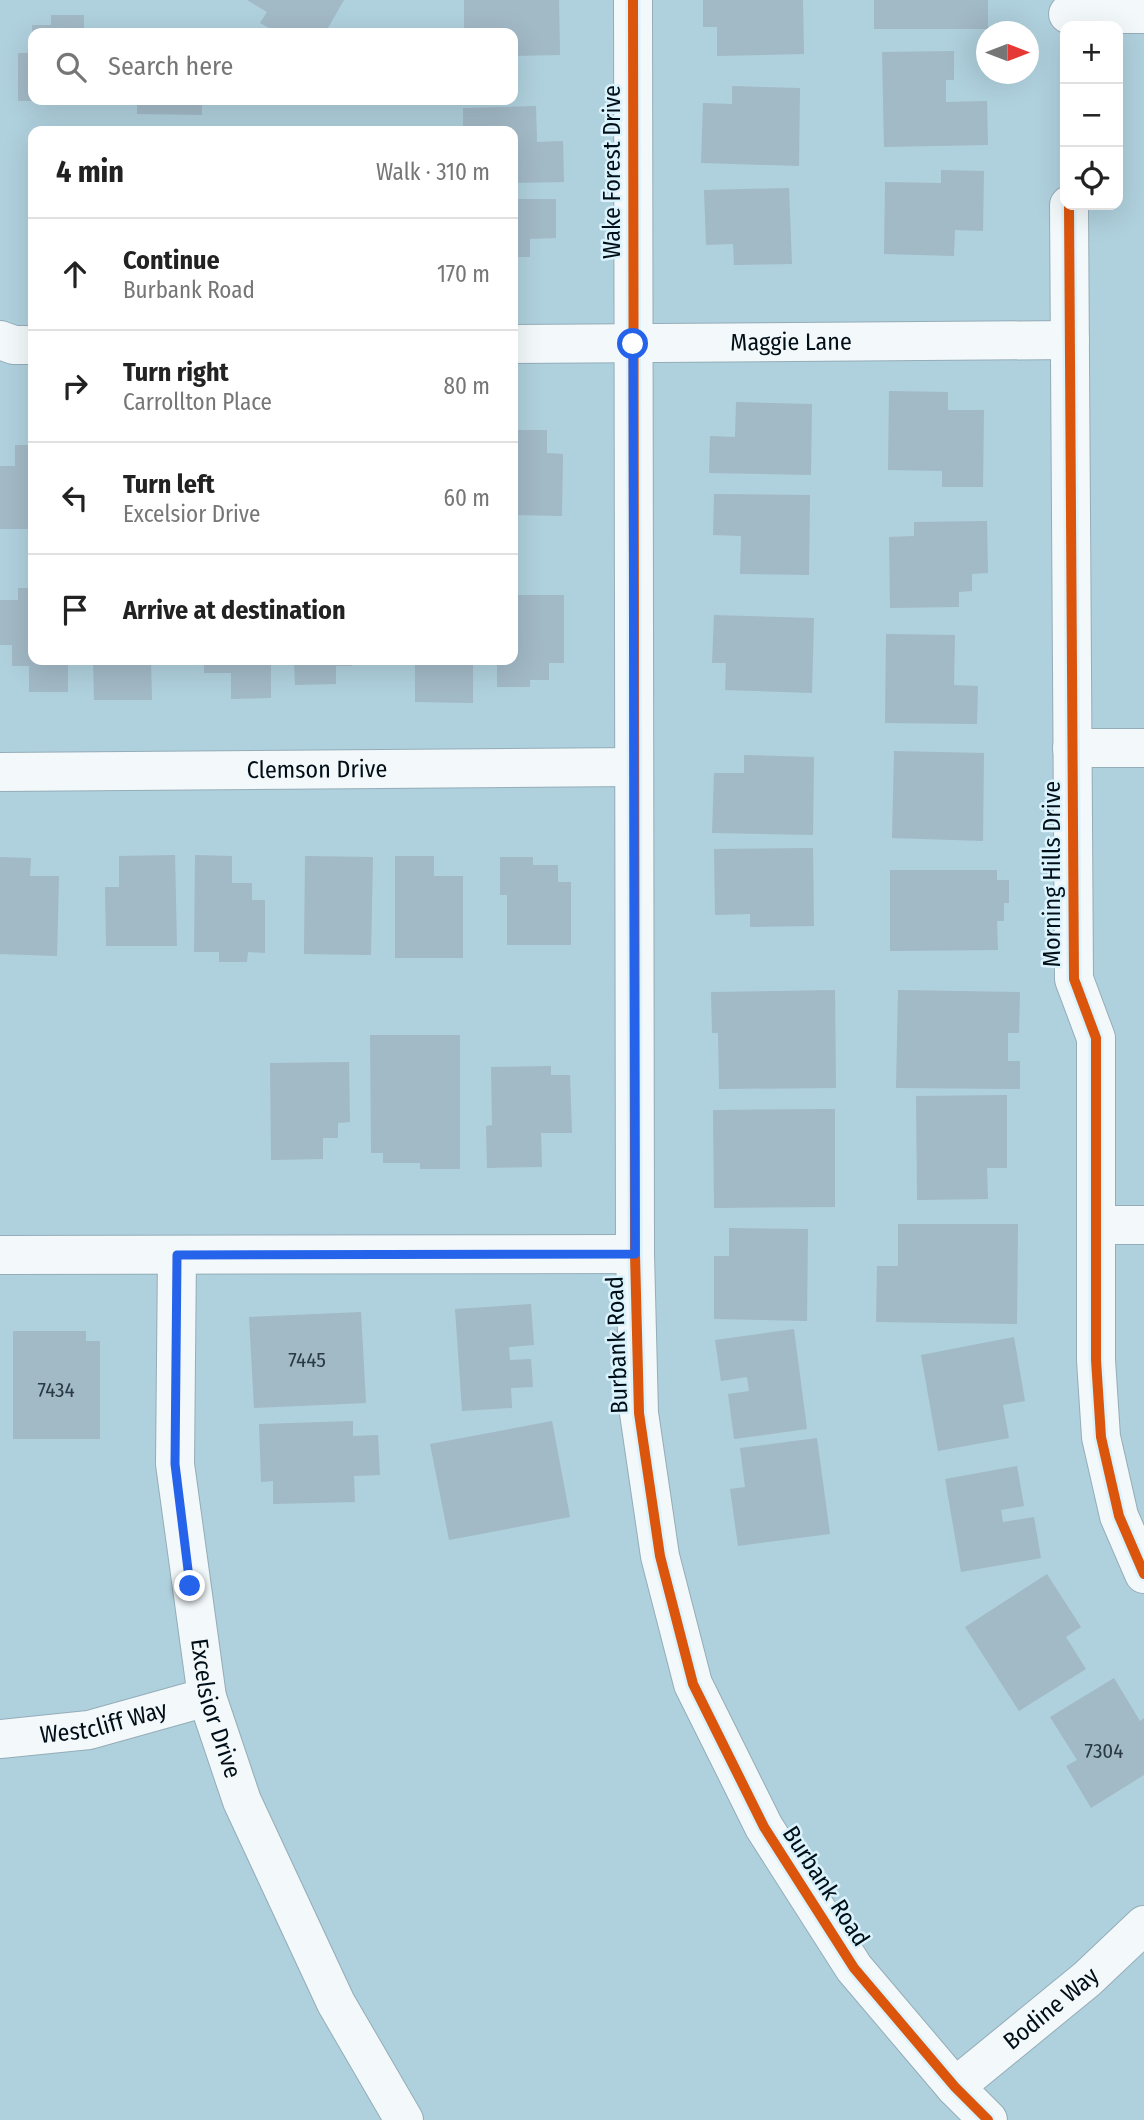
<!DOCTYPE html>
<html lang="en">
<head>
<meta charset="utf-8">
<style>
  :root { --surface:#fff; --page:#f2f2f2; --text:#222; --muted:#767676; --line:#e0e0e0 }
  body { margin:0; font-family:"Fira Sans Condensed",sans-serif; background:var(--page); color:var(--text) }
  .controls { position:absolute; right:21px; top:21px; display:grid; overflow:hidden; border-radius:14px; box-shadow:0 7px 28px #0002 }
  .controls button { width:63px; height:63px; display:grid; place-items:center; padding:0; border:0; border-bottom:2px solid var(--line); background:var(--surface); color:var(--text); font:35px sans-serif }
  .compass { position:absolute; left:976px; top:21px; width:63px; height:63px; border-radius:50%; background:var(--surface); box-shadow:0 7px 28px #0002; rotate:90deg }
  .stop { position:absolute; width:21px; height:21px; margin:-16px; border:5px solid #2563eb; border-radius:50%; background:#fff }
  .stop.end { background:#2563eb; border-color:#fff; box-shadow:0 2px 7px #0008 }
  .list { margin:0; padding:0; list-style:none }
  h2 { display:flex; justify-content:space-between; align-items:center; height:91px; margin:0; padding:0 28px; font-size:30px }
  h2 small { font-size:23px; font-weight:400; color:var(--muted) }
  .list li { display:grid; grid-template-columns:46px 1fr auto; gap:21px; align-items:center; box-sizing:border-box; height:112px; padding:0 28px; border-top:2px solid var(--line) }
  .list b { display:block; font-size:26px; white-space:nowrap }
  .list p { margin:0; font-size:23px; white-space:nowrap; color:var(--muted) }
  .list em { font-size:23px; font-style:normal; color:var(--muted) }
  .icon { flex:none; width:38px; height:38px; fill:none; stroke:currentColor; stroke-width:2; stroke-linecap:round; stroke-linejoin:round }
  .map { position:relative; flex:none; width:1144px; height:2120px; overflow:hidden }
  .search { position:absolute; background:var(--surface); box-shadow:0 7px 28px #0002; left:28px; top:28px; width:490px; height:77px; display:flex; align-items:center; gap:18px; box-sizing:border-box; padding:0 24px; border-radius:14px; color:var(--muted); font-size:26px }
  .panel { position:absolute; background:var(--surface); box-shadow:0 7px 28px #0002; left:28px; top:126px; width:490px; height:539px; border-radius:14px }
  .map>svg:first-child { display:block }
  .building { fill:#a2b9c6 }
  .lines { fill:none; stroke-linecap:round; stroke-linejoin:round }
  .minor-casing { stroke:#94adb8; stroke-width:40 }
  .minor { stroke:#f3f8fa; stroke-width:38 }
  .cycleway-casing { stroke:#dbf3fd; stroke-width:15 }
  .cycleway { stroke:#dc550d; stroke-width:10 }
  .route { stroke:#2563eb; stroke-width:9 }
  .labels { text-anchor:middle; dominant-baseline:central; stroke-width:5; stroke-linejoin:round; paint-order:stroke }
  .number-label { font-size:21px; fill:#293a44 }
  .street-label { font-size:24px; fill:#000e17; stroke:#dbf3fd }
</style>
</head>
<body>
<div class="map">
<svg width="1144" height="2120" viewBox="0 0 1144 2120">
  <rect width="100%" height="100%" fill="#afd0dd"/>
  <path class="building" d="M 247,0 L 344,0 L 325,33 L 278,33 L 260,23 L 267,12 Z
    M 464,0 L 559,0 L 560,55 L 513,56 L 513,33 L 464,33 Z
    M 703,0 L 803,0 L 804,54 L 717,56 L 717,27 L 703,27 Z
    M 874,0 L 988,0 L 988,29 L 874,29 Z
    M 51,15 L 84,15 L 84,33 L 32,33 L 32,25 L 51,25 Z
    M 954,51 L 954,80 L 946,80 L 946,102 L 987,101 L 988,145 L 884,147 L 882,52 Z
    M 18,53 L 33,53 L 33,101 L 18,101 Z
    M 732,86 L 800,88 L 799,166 L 701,163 L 703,103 L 732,104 Z
    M 137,100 L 202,100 L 202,115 L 137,114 Z
    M 536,106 L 537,142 L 563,141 L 564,182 L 513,183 L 513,131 L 463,131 L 463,108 Z
    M 31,158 L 33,158 L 33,237 L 29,237 Z
    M 941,170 L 984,171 L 983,231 L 955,230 L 954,256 L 884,254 L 885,182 L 941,183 Z
    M 789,188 L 792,264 L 734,265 L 733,244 L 706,245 L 704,190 Z
    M 513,199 L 556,199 L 556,238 L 530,239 L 530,257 L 513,257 Z
    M 889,391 L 948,392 L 948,410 L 984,410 L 983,487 L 942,487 L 942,471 L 888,470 Z
    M 736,402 L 812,404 L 811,475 L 709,473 L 710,436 L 735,437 Z
    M 513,430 L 547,430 L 547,453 L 563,454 L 562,516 L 513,515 Z
    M 15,445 L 33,445 L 33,529 L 0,529 L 0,466 L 15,466 Z
    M 714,494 L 810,495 L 809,575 L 740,574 L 741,536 L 713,535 Z
    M 987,521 L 988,573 L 972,574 L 972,591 L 959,592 L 959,607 L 890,608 L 889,537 L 914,536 L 914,522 Z
    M 18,588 L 33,588 L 33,660 L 68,660 L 68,692 L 29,692 L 29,666 L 12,666 L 12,645 L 0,645 L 0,600 L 18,600 Z
    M 513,595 L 564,595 L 564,663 L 549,663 L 549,680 L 530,680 L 530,687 L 497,687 L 497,660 L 513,660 Z
    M 714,615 L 814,618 L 812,693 L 725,690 L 726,663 L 712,663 Z
    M 886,634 L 955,635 L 954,685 L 978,686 L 977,724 L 885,723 Z
    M 93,660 L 151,660 L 152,700 L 94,700 Z
    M 204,660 L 271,660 L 271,698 L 231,699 L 231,673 L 204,673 Z
    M 294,660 L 352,660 L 352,666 L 336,666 L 336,684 L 295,685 Z
    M 415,660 L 473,660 L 473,703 L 415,702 Z
    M 894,751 L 984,753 L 983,841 L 892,838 Z
    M 744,755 L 814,757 L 813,835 L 712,833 L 714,773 L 744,773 Z
    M 813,848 L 814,926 L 750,927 L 750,914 L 715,915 L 714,849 Z
    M 175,855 L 177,946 L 106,946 L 105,887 L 119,887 L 119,856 Z
    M 195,855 L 232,856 L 232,883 L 252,883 L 252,900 L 265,900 L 265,953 L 248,952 L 247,962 L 219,962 L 219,952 L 194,952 Z
    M 305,856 L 373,857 L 371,955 L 304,954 Z
    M 395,856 L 434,856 L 434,876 L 463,876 L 463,958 L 395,958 Z
    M 0,857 L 31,858 L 30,876 L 59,876 L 57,956 L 0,954 Z
    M 500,857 L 533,857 L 533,865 L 558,865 L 558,882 L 571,882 L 571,945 L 507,945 L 507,895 L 500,895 Z
    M 890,870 L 997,870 L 997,880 L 1009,880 L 1009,903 L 1004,903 L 1004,921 L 997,921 L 998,950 L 890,951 Z
    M 835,990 L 836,1088 L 719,1089 L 718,1033 L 712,1033 L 711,992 Z
    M 898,990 L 1020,992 L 1019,1033 L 1008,1033 L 1008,1061 L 1020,1061 L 1020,1089 L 896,1088 Z
    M 370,1035 L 460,1035 L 460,1169 L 420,1169 L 420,1163 L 383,1163 L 383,1153 L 371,1153 Z
    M 349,1062 L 350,1122 L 338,1123 L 338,1138 L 323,1138 L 323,1159 L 271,1160 L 270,1063 Z
    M 551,1066 L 551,1075 L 570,1075 L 572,1133 L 541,1133 L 542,1167 L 487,1168 L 486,1126 L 492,1125 L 491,1067 Z
    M 1007,1095 L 1007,1168 L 987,1168 L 988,1199 L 917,1200 L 916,1096 Z
    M 835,1109 L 835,1207 L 714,1208 L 713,1110 Z
    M 898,1224 L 1018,1224 L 1017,1324 L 876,1322 L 877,1266 L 898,1266 Z
    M 729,1228 L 808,1229 L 807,1321 L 714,1319 L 714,1256 L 729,1256 Z
    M 531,1304 L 534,1345 L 509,1347 L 510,1360 L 531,1359 L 533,1387 L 511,1388 L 512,1408 L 462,1411 L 455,1309 Z
    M 361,1312 L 366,1403 L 254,1408 L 249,1317 Z
    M 794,1329 L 807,1429 L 734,1439 L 728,1394 L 749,1391 L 747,1377 L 721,1381 L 715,1340 Z
    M 13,1331 L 86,1331 L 86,1341 L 100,1341 L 100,1439 L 13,1439 Z
    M 1014,1337 L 1025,1401 L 1003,1405 L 1009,1438 L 938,1451 L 921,1355 Z
    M 353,1421 L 353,1436 L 378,1435 L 380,1475 L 354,1476 L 355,1502 L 273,1504 L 273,1481 L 261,1482 L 259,1424 Z
    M 552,1421 L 570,1517 L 449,1540 L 430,1444 Z
    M 817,1438 L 830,1534 L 738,1546 L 730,1489 L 745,1487 L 740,1448 Z
    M 1017,1466 L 1024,1506 L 1001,1510 L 1003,1522 L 1034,1517 L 1041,1558 L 961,1572 L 945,1479 Z
    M 1047,1574 L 1081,1627 L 1066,1637 L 1086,1669 L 1019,1711 L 965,1627 Z
    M 1114,1678 L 1140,1721 L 1144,1718 L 1144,1775 L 1091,1808 L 1066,1766 L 1077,1760 L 1050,1717 Z"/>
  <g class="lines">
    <g class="minor-casing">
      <g id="minor">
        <path d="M 633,0 L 635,1254 L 639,1413 L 660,1556 L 693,1684 L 764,1827 L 854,1968 L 955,2087 L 988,2120"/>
        <path d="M 1068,14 L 1144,14"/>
        <path d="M 1069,205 L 1074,979 L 1096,1038 L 1096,1360 L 1101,1437 L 1119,1516 L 1144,1574"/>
        <path d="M 0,340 L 14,345 L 33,345"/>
        <path id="s1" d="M 513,344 L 1070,340"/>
        <path d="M 1072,748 L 1144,748"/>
        <path id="s2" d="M 0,772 L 633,767"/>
        <path d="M 1096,1225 L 1144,1225"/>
        <path d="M 0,1255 L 635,1254"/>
        <path id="s3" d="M 177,1255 L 175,1464 L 207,1697 L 242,1801 L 336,2003 L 404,2120"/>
        <path id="s4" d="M 0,1739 L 89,1730 L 207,1697"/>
        <path id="s5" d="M 955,2087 L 1087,1979 L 1144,1925"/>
      </g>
    </g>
    <use href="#minor" class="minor"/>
    <g class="cycleway-casing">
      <path id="cycleway" d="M 633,0 L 635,1254 L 639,1413 L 660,1556 L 693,1684 L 764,1827 L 854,1968 L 955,2087 L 988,2120
        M 1069,205 L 1074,979 L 1096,1038 L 1096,1360 L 1101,1437 L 1119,1516 L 1144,1574"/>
    </g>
    <use href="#cycleway" class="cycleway"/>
  </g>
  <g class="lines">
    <path class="route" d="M 190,1586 L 175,1464 L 177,1255 L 635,1254 L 633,344"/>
  </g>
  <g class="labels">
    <g class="number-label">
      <text x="307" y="1360">7445</text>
      <text x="56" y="1390">7434</text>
      <text x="1104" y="1751">7304</text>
    </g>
    <g class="street-label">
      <text transform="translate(612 172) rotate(-90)">Wake Forest Drive</text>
      <text stroke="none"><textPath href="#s1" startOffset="278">Maggie Lane</textPath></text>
      <text stroke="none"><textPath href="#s2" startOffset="317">Clemson Drive</textPath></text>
      <text transform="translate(1052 874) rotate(-90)">Morning Hills Drive</text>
      <text transform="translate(617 1345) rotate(-92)">Burbank Road</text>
      <text stroke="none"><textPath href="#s3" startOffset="457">Excelsior Drive</textPath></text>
      <text stroke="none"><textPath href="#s4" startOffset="105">Westcliff Way</textPath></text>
      <text transform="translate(826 1886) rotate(57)">Burbank Road</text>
      <text stroke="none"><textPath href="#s5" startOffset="124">Bodine Way</textPath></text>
    </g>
  </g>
</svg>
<div class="controls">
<button>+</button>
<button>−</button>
<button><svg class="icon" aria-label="locate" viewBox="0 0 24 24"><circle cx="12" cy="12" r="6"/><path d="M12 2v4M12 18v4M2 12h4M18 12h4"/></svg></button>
</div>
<svg class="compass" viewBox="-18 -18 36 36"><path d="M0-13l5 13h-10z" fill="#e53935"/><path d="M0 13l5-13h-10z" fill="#767676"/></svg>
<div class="stop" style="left:633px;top:344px"></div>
<div class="stop end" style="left:190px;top:1586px"></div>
<div class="search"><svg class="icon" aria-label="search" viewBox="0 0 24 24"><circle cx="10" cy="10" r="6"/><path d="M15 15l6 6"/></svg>Search here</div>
<section class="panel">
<h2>4 min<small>Walk · 310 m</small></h2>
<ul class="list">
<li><svg class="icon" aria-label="ahead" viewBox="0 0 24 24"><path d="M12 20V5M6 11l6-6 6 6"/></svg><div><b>Continue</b><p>Burbank Road</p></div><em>170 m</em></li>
<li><svg class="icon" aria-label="right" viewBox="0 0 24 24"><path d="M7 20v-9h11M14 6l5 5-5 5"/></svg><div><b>Turn right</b><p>Carrollton Place</p></div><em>80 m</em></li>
<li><svg class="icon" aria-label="left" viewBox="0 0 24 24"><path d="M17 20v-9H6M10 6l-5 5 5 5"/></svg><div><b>Turn left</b><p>Excelsior Drive</p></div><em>60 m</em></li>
<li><svg class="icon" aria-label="arrive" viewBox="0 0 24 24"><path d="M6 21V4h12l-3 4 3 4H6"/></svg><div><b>Arrive at destination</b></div></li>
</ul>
</section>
</div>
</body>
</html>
